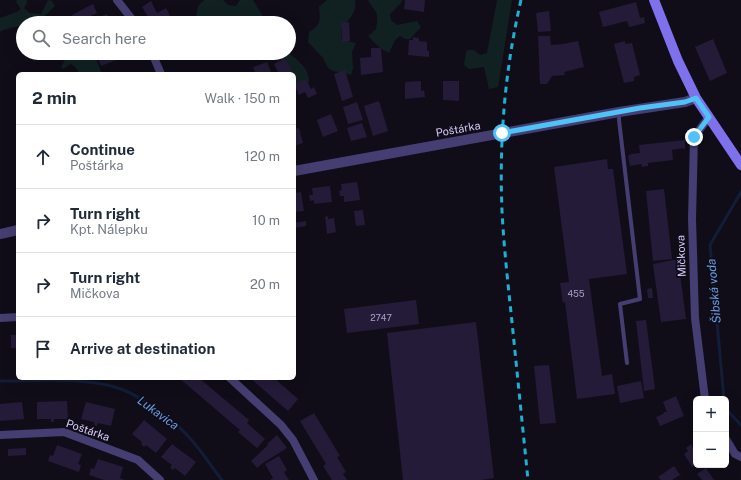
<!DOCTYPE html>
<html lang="en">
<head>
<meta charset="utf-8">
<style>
  :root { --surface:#fff; --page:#f6f6f7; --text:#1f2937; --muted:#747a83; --line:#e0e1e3 }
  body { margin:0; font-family:"Public Sans",sans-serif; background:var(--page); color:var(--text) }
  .controls { position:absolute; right:12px; bottom:12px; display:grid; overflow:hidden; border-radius:6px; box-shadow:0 4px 16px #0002 }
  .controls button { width:36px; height:36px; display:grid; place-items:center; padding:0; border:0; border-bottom:1px solid var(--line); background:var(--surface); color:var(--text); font:20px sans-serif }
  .stop { position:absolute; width:12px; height:12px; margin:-9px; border:3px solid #4fc3f7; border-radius:50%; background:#fff }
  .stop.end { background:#4fc3f7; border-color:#fff; box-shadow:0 1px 4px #0008 }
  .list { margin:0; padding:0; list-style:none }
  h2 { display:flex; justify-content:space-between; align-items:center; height:52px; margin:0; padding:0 16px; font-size:17px }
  h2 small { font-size:13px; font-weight:400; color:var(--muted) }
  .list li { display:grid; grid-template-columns:26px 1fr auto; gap:12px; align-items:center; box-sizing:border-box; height:64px; padding:0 16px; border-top:1px solid var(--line) }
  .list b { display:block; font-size:15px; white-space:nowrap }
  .list p { margin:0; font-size:13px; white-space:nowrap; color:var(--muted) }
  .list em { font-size:13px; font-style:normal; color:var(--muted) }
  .icon { flex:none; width:22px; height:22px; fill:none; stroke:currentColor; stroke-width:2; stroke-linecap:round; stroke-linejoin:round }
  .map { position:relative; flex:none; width:741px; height:480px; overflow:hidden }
  .search { position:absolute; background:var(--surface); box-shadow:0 4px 16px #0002; left:16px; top:16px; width:280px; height:44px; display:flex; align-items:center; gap:10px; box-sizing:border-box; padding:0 14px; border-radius:22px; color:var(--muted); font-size:15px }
  .panel { position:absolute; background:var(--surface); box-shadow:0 4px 16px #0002; left:16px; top:72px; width:280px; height:308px; border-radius:6px }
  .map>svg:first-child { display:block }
  .green { fill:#112122 }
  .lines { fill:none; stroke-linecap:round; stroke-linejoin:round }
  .stream { stroke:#121d38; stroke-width:3 }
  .building { fill:#241b38 }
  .service { stroke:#453e72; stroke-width:4 }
  .minor { stroke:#453e72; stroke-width:8 }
  .tertiary { stroke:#453e72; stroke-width:10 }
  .secondary { stroke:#7f70eb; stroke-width:10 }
  .rail { stroke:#1db0d3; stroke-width:3; stroke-dasharray:6 5; stroke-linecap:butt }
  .route { stroke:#4fc3f7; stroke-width:5 }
  .labels { text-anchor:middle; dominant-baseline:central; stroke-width:4; stroke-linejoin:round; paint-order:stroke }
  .number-label { font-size:9px; fill:#a9a0c8 }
  .street-label { font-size:11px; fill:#d5ccf8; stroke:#100d19 }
  .water-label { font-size:12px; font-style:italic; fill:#68a1ea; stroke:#100d19 }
</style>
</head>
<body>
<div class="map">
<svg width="741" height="480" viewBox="0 0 741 480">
  <rect width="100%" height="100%" fill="#100d19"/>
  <path class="green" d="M 17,0 L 27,0 L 27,3 L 24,8 L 30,13 L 41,14 L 48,0 L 52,1 L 55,6 L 37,23 L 23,23 L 23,25 L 3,30 L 0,32 L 0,18 L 17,12 L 21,9 L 16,2 Z
    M 204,0 L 223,0 L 228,5 L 236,6 L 240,0 L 253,0 L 267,23 L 203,23 L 196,17 L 198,6 Z
    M 327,0 L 355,0 C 357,13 349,19 341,28 L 341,37 L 346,41 L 356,43 L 352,52 L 353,69 L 351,75 L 333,71 L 328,68 L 323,58 L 308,42 L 309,32 C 322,25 320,20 319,7 Z
    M 368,0 L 402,0 L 401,3 L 390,14 L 391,20 L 397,25 L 417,21 L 421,27 L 410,39 L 405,39 L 400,36 L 395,40 L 389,53 L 380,48 L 368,36 L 376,29 C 377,23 378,17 376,12 C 373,7 370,5 368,0 Z
    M 497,0 L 512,0 L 498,87 L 489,89 L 484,67 L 469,69 L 464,65 L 466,52 L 468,50 L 474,50 L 480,55 L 487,53 Z
    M 73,53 L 94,53 L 102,74 L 78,74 C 78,68 75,67 71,64 L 63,69 L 61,67 L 65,60 L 70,57 Z
    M 274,53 L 289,53 C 298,61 310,69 309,82 L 299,84 L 295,88 L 294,88 L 294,74 L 287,74 L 288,67 L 280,57 Z"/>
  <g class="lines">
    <path class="stream" d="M 0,381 C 36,381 84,377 118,388 C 138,394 172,419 186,434 C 200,448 210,465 222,480
      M 724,399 L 710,245 L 741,192
      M 726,409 L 741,425"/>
  </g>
  <path class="building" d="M 405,0 L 425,0 L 424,12 L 404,9 Z
    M 151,1 L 157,13 L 166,8 L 170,15 L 159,23 L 152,23 L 142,7 Z
    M 636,2 L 640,18 L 644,17 L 645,23 L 629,27 L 627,21 L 603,27 L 599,12 Z
    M 93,4 L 97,13 L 76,23 L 72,15 Z
    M 549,11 L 551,31 L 538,32 L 536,13 Z
    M 107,14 L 110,23 L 86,23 Z
    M 349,22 L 350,41 L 342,42 L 341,23 Z
    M 538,36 L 550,36 L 551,45 L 563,44 L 578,41 L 584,67 L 564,72 L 565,75 L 552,76 L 547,84 L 540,84 Z
    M 413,37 L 419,38 L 419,41 L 427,42 L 427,51 L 429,51 L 429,57 L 408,55 L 409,40 L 413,40 Z
    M 713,39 L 727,73 L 710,81 L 695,47 Z
    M 625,41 L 625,44 L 632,43 L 640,75 L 634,77 L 634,81 L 624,83 L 614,44 Z
    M 371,48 L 381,48 L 383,72 L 361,75 L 360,58 L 371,57 Z
    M 96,53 L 114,53 L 116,60 L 101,66 Z
    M 285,58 L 292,71 L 286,74 L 279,74 L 274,64 Z
    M 267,62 L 272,74 L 256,74 L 253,67 Z
    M 345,70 L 353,97 L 342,101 L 334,74 Z
    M 306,79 L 311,89 L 314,87 L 317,94 L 308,98 L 305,92 L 299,95 L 294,84 Z
    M 421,81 L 421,91 L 424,90 L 425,97 L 405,99 L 405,82 Z
    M 443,81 L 459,81 L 459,101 L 443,100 Z
    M 379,101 L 388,131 L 373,136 L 364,106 Z
    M 357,102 L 363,120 L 348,124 L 343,107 Z
    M 331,114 L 338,131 L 323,137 L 317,120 Z
    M 362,123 L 367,137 L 351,141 L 347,128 Z
    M 299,128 L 303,143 L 294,146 L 294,129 Z
    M 685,140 L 685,149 L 684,149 L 683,148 L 672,150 L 673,160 L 648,163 L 648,166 L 642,167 L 641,164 L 630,166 L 628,156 L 631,154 L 640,153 L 639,145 Z
    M 607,159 L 608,169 L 613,169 L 627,274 L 589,279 L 602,376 L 612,374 L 615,394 L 577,399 L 565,302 L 563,303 L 560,283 L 569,282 L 554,167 Z
    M 357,182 L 360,200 L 344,202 L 344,196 L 340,196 L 339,191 L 342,190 L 341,184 Z
    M 330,186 L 332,202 L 314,204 L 314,200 L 310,201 L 309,195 L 313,195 L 312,188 Z
    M 664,189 L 672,259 L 653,261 L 646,191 Z
    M 301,192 L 304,211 L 294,212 L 294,193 Z
    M 363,210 L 365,225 L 356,226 L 354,211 Z
    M 328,216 L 328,219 L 334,218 L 336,232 L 327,234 L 325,217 Z
    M 306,221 L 306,226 L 294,228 L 294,223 Z
    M 678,259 L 686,319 L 661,322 L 653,264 Z
    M 652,288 L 653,298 L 648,298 L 647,289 Z
    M 416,300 L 419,324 L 347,333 L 344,309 Z
    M 646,320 L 655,389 L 644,391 L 636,321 Z
    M 476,322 L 494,478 L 481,480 L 403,480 L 387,333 Z
    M 11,335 L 18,335 L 18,348 L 11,348 Z
    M 549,365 L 556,423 L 540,424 L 534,366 Z
    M 179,378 L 199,378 L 249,420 L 247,423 L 265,439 L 257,448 L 238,432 L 240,430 Z
    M 250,378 L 274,378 L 298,399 L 288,411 Z
    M 641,381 L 644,398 L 620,403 L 617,386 Z
    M 676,396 L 684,416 L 660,426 L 656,417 L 663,414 L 664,412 L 667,412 L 663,402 Z
    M 67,401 L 68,419 L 54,419 L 54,422 L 51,422 L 51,419 L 37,419 L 37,402 Z
    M 22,402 L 24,419 L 0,421 L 0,404 Z
    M 86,402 L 115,409 L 111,426 L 98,423 L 97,426 L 94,425 L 94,422 L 81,419 Z
    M 314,413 L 340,456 L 337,457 L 346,472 L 343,474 L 347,480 L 332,480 L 323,466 L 326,464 L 300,421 Z
    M 144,420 L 167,439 L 156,453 L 146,445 L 144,447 L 141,444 L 142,442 L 132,434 Z
    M 277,435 L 287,448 L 263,463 L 257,468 L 251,461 L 268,445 L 267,444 Z
    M 172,444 L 196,462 L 185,476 L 175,468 L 173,470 L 170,468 L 172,465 L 161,457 Z
    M 691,444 L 693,448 L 696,446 L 696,465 L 692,467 L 684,454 L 688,451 L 686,448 Z
    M 57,445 L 82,454 L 78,464 L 81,465 L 79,472 L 48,461 L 50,455 L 53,456 Z
    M 26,448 L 26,455 L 8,456 L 8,449 Z
    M 279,456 L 287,470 L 284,472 L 289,480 L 270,480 L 273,478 L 265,464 Z
    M 98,459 L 123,467 L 120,478 L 125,480 L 104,480 L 89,475 L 91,468 L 94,469 Z
    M 674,466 L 680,475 L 672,480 L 661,480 L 658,477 Z
    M 706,468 L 714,480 L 702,480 L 697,474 Z"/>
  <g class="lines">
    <path class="service" d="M 619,112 L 619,120 L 640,299 L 620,304 L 627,363"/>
    <path class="minor" d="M 117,0 L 135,23
      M 152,53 L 161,74
      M 0,318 L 18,317
      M 230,378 L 281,425 L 293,440 L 314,480
      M 705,399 L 695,318 L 692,219 L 694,137 L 709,117
      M 0,435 L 64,432 L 138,460 L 160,480
      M 726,439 L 735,454 L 741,457"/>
    <path class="tertiary" d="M 294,171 L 619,112 L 685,102 L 696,98
      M 0,234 L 18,230"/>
    <path class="secondary" d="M 654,0 L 678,61 L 696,98 L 741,165"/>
    <path class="rail" d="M 521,0 C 505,69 499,140 502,211 C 504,251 509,292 513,332 C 518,381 523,431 528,480"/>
  </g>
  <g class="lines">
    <path class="route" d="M 502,133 L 640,108 L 685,102 L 696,98 L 709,117 L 694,137"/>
  </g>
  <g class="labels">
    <g class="number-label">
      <text x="576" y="293">455</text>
      <text x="381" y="317">2747</text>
    </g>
    <g class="street-label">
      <text transform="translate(458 129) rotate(-10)">Poštárka</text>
      <text transform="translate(681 256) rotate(-92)">Mičkova</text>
      <text transform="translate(88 430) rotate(19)">Poštárka</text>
    </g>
    <g class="water-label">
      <text transform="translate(714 291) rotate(-95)">Šibská voda</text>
      <text transform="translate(158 413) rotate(36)">Lukavica</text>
    </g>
  </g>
</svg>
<div class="controls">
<button>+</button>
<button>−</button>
</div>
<div class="stop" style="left:502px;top:133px"></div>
<div class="stop end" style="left:694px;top:137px"></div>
<div class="search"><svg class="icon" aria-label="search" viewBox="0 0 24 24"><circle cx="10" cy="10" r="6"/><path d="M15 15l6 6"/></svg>Search here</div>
<section class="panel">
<h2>2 min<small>Walk · 150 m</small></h2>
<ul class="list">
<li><svg class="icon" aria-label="ahead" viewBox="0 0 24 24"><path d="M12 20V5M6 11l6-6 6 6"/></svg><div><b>Continue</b><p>Poštárka</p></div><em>120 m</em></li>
<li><svg class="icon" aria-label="right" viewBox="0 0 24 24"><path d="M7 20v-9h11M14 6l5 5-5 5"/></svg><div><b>Turn right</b><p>Kpt. Nálepku</p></div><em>10 m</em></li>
<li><svg class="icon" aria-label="right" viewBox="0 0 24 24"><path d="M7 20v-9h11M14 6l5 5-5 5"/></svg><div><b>Turn right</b><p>Mičkova</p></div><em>20 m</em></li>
<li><svg class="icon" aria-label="arrive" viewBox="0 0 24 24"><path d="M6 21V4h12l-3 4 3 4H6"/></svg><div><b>Arrive at destination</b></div></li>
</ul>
</section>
</div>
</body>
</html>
